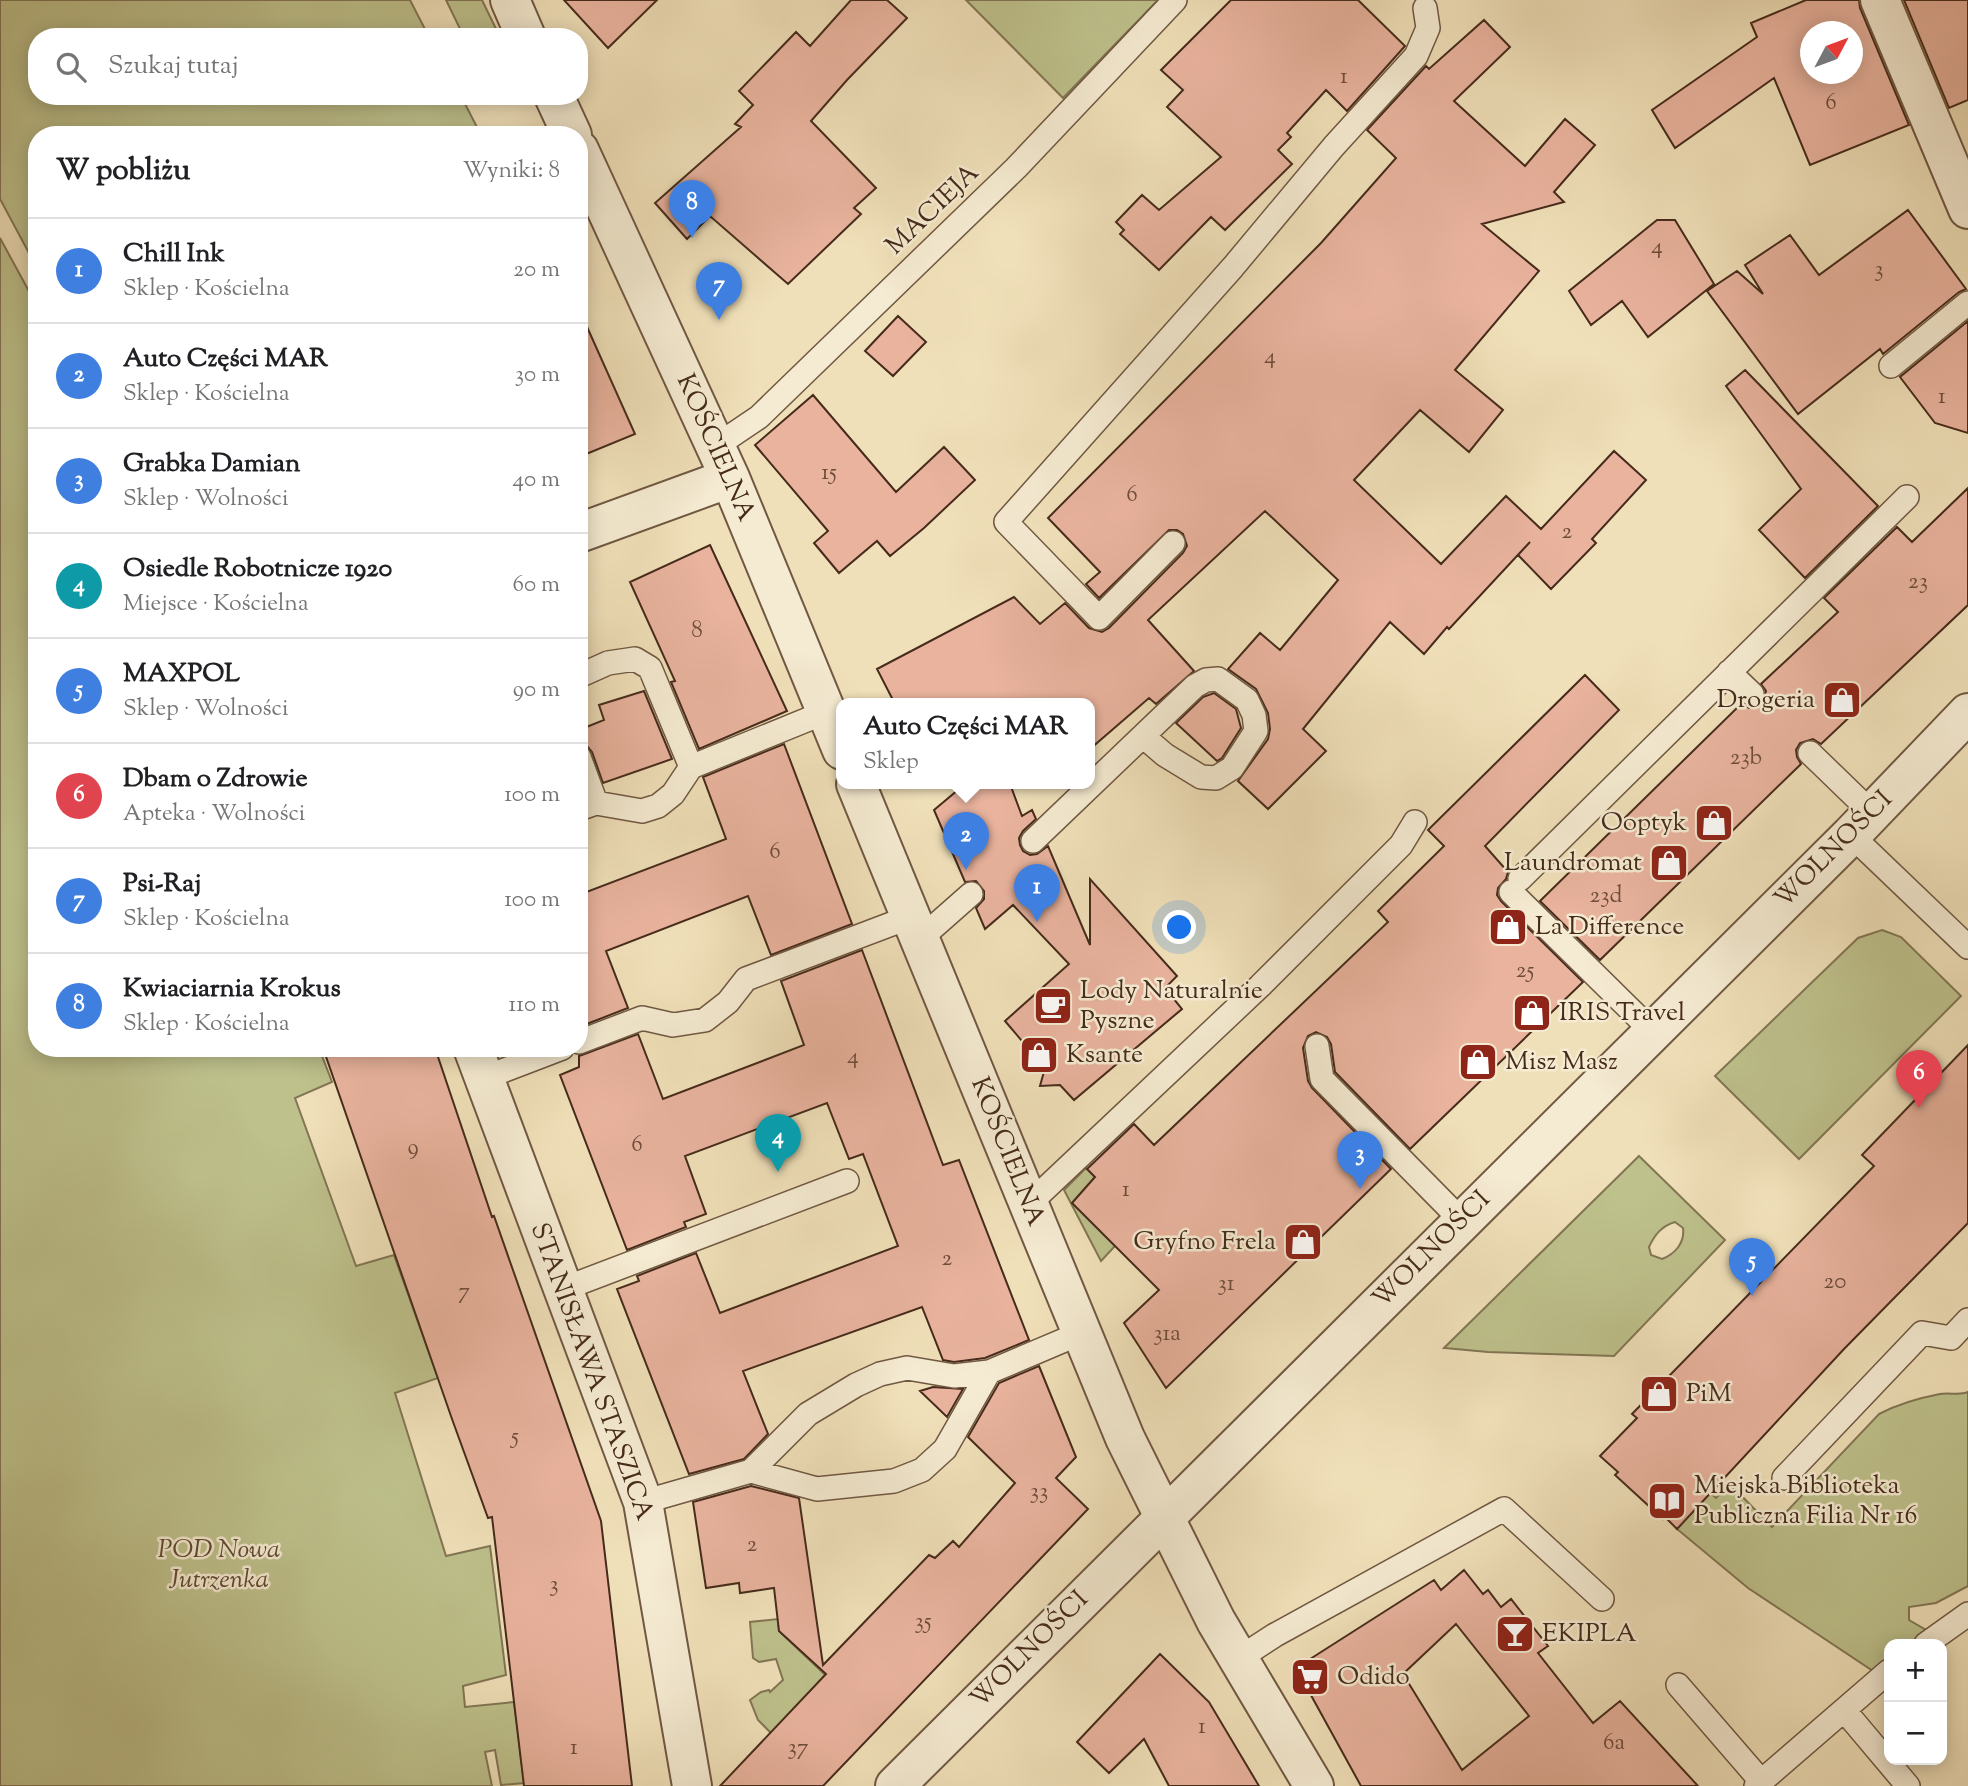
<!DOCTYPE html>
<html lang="pl">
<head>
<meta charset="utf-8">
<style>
  :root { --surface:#fff; --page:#f6f6f6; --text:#202124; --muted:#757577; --line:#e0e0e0; --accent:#8f2418 }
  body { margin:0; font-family:"Sorts Mill Goudy",serif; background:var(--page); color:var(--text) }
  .controls { position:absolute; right:21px; bottom:21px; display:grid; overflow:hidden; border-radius:14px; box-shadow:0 4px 18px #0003 }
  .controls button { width:63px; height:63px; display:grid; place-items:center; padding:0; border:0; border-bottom:2px solid var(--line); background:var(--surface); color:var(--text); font:35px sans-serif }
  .compass { position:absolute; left:1800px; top:21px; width:63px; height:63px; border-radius:50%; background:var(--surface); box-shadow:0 4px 18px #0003; rotate:49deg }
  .you { position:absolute; left:1180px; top:928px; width:24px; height:24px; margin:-18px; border:5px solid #fff; border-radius:50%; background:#1a73e8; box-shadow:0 0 0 10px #1a73e833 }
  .badge { display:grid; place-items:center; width:46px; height:46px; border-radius:50%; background:var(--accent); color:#fff; font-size:23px; font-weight:700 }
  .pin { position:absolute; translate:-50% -58px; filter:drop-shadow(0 2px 4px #0008) }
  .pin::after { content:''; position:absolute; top:37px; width:24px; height:21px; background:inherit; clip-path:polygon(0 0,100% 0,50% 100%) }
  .popup { position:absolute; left:836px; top:698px; width:259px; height:91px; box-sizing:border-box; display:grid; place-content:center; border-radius:14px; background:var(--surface); filter:drop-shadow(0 2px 5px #0005); font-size:23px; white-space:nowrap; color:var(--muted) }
  .popup b { font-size:26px; color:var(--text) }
  .popup::after { content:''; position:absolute; left:50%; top:100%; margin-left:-14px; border:14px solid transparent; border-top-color:var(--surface) }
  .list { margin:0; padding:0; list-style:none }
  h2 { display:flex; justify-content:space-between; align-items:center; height:91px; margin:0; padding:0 28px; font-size:30px }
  h2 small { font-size:23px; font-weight:400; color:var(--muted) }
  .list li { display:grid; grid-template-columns:46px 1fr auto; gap:21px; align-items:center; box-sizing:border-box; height:105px; padding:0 28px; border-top:2px solid var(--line) }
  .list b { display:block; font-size:26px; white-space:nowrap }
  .list p { margin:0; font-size:23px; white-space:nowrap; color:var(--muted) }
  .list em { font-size:23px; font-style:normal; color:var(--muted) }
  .icon { flex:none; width:38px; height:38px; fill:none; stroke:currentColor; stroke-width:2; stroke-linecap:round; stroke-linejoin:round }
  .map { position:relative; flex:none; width:1968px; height:1786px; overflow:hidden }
  .search { position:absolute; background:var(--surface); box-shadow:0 4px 18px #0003; left:28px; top:28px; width:560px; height:77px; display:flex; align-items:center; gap:18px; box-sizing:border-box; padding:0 24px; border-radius:28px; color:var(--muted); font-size:26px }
  .panel { position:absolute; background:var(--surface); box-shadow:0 4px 18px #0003; left:28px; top:126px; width:560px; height:931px; border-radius:28px }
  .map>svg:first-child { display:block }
  .green { fill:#bec18c; stroke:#827654; stroke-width:2; fill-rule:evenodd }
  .building { fill:#e9b39e; stroke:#462b1b; stroke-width:2; fill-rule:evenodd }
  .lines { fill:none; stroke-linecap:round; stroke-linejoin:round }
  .service-casing { stroke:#705842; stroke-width:26 }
  .minor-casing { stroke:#705842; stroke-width:42 }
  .tertiary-casing { stroke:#705842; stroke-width:42 }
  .service { stroke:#f5ebd2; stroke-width:23 }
  .minor { stroke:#f5ebd2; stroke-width:38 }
  .tertiary { stroke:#f5ebd2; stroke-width:38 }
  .labels { text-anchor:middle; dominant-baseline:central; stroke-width:5; stroke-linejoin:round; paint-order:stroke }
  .number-label { font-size:23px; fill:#6f4d3c }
  .street-label { font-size:26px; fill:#462b1b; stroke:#f5ebd2 }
  .poi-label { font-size:26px; fill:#462b1b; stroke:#f5ebd2; text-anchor:start }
  .park-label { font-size:26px; font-style:italic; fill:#5e4932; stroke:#f5ebd2 }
</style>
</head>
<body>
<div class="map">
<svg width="1968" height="1786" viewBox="0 0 1968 1786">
  <rect width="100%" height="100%" fill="#f0e0b9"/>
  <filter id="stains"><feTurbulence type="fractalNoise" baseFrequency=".00286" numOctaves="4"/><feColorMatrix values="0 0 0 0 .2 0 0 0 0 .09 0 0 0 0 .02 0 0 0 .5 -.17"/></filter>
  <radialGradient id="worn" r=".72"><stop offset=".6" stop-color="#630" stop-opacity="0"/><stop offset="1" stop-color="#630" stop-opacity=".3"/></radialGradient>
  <path class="green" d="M 0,0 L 410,0 L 429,37 L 37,37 L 37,96 L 461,96 L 481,135 L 37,135 L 37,268 L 0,199 Z
    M 446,0 L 482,0 L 500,37 L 464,37 Z
    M 966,0 L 1158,0 L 1063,98 Z
    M 0,238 L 37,306 L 37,1048 L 319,1048 L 332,1082 L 295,1098 L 356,1266 L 394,1255 L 438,1378 L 395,1393 L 446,1556 L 490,1546 L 506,1675 L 463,1686 L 465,1707 L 514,1702 L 524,1783 L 501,1785 L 495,1750 L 485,1752 L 492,1786 L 0,1786 Z
    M 1882,930 L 1901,937 L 1961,996 L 1799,1159 L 1715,1076 L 1858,938 Z
    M 1639,1156 L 1725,1240 L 1614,1356 L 1488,1352 L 1444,1348 ZM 1675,1222 L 1683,1228 C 1685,1243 1675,1254 1662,1259 L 1651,1255 L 1649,1247 C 1655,1234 1662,1226 1675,1222 Z
    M 1086,1168 L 1095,1177 L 1072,1203 L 1115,1246 L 1101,1261 L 1064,1190 Z
    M 1968,1392 L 1968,1586 L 1936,1603 L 1909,1607 L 1909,1620 L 1928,1631 L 1910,1644 L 1889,1644 L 1889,1659 L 1873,1671 L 1748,1588 L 1677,1529 L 1710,1493 L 1716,1498 L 1730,1484 L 1772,1527 L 1879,1414 C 1898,1404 1919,1398 1940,1394 C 1950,1392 1959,1396 1968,1392 Z
    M 778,1619 L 779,1631 L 859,1707 L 771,1733 L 758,1720 L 750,1700 L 761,1692 L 769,1690 L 770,1692 L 783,1680 L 776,1659 L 759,1662 L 753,1658 L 750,1622 Z"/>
  <path class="building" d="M 564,0 L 657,0 L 608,48 Z
    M 851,0 L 887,0 L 907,18 L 847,80 L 811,121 L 876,188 L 854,208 L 861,214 L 788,284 L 710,216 L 687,239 L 655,203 L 741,127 L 735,124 L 753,105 L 739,91 L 796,32 L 810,46 Z
    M 1231,0 L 1358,0 L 1405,46 L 1347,111 L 1326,90 L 1287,133 L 1291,137 L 1278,150 L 1292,164 L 1225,230 L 1211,217 L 1159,270 L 1120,234 L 1124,230 L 1116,222 L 1142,195 L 1159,210 L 1221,157 L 1167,107 L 1183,90 L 1161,70 Z
    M 1806,0 L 1859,0 L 1860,8 L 1909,125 L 1810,165 L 1774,78 L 1675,148 L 1652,110 L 1757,37 L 1751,23 ZM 1810,32 L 1852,32 L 1852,74 L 1810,74 Z
    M 1904,0 L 1968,0 L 1968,100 L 1949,108 Z
    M 1484,20 L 1510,47 L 1454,101 L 1525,166 L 1565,119 L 1595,145 L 1554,192 L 1564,202 L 1482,224 L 1539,271 L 1455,370 L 1503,410 L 1469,452 L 1420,410 L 1354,480 L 1441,564 L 1506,496 L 1541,529 L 1614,451 L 1646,480 L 1592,539 L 1596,543 L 1551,589 L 1518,555 L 1530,542 L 1449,629 L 1447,627 L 1424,654 L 1390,622 L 1303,729 L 1326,751 L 1268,809 L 1238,781 L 1268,739 L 1270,729 L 1268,713 L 1256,689 L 1228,669 L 1260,633 L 1280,650 L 1338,580 L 1265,511 L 1148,620 L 1194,671 L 1156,704 L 1149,698 L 1090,749 L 1090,704 L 895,704 L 877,669 L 1014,597 L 1040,624 L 1065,603 L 1089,628 L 1102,632 L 1109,628 L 1183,553 L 1187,546 L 1183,534 L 1177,530 L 1169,530 L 1099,598 L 1086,584 L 1100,572 L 1048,518 L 1321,243 L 1396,158 L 1367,130 L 1426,66 L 1429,69 Z
    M 1908,210 L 1966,289 L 1959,292 L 1883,354 L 1880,349 L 1798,414 L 1707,291 L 1737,271 L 1763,294 L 1745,265 L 1790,235 L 1819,275 Z
    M 1657,220 L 1675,220 L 1714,284 L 1648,337 L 1622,301 L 1591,325 L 1569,291 Z
    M 579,309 L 635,434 L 579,457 Z
    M 898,316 L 926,342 L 893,376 L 865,351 Z
    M 1968,321 L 1968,433 L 1935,423 L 1900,377 Z
    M 1745,370 L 1878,506 L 1805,578 L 1759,530 L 1801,489 L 1726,386 Z
    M 813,395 L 896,492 L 944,447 L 975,480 L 924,528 L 890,556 L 877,541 L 839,573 L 814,543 L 828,531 L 755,445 Z
    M 1968,488 L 1968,605 L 1821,744 L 1813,739 L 1800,743 L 1796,750 L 1797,757 L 1801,764 L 1600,960 L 1540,901 L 1742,703 L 1749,708 L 1757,707 L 1763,703 L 1766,691 L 1761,684 L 1838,612 L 1824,598 L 1897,527 L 1912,542 Z
    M 710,545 L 787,711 L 699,749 L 671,682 L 675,681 L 630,582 Z
    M 1585,675 L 1619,710 L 1485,846 L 1508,872 L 1506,879 L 1498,888 L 1497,895 L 1501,901 L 1583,982 L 1410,1149 L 1335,1072 L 1331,1044 L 1327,1037 L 1316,1032 L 1308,1036 L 1303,1048 L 1308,1081 L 1312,1088 L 1391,1169 L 1166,1388 L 1124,1323 L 1159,1290 L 1072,1203 L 1095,1177 L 1087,1169 L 1134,1124 L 1154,1145 L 1388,922 L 1378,911 L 1444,846 L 1428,830 Z
    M 644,691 L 672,759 L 603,783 L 592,752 L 587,746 L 579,743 L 579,730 L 604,720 L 599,705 Z
    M 1214,693 L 1236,709 L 1241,728 L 1222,758 L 1217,761 L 1176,723 L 1203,697 Z
    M 784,744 L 852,924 L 771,955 L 748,896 L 606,951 L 628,1008 L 579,1027 L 579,890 L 583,889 L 584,893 L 726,839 L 703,777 Z
    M 965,784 L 1010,784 L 1022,816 L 1032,810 L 1036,819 L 1023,831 L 1019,838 L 1020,845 L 1023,851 L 1030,855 L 1037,854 L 1048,846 L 1090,945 L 1090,879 L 1177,976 L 1165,988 L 1182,1009 L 1074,1100 L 1060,1085 L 1040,1086 L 1045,1068 L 1005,1021 L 1069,964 L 1013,905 L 985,929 L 976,908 L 984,899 L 984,891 L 976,881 L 965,882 L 934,810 Z
    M 862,950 L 943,1165 L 959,1160 L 1029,1340 L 985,1358 L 954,1362 L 943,1360 L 922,1307 L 743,1371 L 768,1434 L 744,1459 L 689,1474 L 617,1289 L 639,1281 L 637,1276 L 696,1253 L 720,1313 L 898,1246 L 863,1154 L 849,1159 L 827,1103 L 685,1156 L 706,1214 L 684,1222 L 686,1227 L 627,1250 L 560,1075 L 579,1067 L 579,1056 L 638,1034 L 663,1099 L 804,1045 L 781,981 Z
    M 1968,1045 L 1968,1223 L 1844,1349 L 1677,1529 L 1665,1517 L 1663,1519 L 1615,1475 L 1618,1472 L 1600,1456 L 1637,1418 L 1632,1414 L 1874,1166 L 1862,1155 Z
    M 323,1048 L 435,1048 L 492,1217 L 494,1216 L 601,1521 L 632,1786 L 524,1786 L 492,1517 L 488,1518 L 452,1419 Z
    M 1039,1366 L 1076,1457 L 1056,1478 L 1088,1509 L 823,1786 L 720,1786 L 826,1674 L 779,1631 L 774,1588 L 740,1593 L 739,1583 L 706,1588 L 693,1502 L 751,1486 L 799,1498 L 823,1665 L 929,1555 L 935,1558 L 953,1541 L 959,1547 L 1015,1483 L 968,1437 L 999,1383 Z
    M 933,1387 L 963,1389 L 947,1417 L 920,1391 Z
    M 1464,1570 L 1483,1594 L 1488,1590 L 1501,1607 L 1511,1599 L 1548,1646 L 1538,1653 L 1593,1723 L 1620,1701 L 1698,1786 L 1361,1786 L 1296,1668 L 1434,1580 L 1441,1590 ZM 1456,1624 L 1529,1716 L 1462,1770 L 1403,1674 Z
    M 1160,1654 L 1209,1702 L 1259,1786 L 1169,1786 L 1144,1739 L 1109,1773 L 1077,1742 Z"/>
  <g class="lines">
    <g class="service-casing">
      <path id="service" d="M 1891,366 L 1968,303
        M 716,446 L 759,417 L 1016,168 L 1175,0
        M 1173,543 L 1099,618 L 1006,522 L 1233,267 L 1334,146 L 1416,56 L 1428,28 L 1425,8
        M 1729,672 L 1752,694
        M 579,676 L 608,663 L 635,659 L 650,668 L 691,767
        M 1810,753 L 1872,813
        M 579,757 L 596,803
        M 579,809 L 596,803 L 642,811 L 658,806 L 673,794 L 691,767 L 826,712
        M 1851,835 L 1968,947
        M 1033,841 L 1195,686 L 1206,680 L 1218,679 L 1247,700 L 1254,715 L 1256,731 L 1232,768 L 1216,778 L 1201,777 L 1165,755 L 1144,737
        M 1520,879 L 1907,497
        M 1511,892 L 1652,1031
        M 920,939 L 971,894
        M 579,1042 L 642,1018 L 673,1025 L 705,1020 L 728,1002 L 746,979 L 910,917
        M 1317,1046 L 1322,1079 L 1462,1221
        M 484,1078 L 562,1048
        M 1029,1204 L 1260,986 L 1401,845 L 1415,822
        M 563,1289 L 847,1181
        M 751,1471 L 817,1489 L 894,1481 L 922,1470 L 945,1449 L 989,1372
        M 1784,1478 L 1922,1333 L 1951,1338 L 1968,1320
        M 643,1502 L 751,1471 L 808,1414 L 856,1385 L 880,1374 L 907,1368 L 954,1376 L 989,1372 L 1081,1333
        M 1926,1644 L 1968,1614
        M 1238,1659 L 1275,1635 L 1504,1509 L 1602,1599
        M 1678,1685 L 1761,1781
        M 1844,1710 L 1908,1786
        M 1756,1786 L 1889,1671"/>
    </g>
    <g class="minor-casing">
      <path id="minor" d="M 510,0 L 526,37
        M 1880,0 L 1968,209
        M 554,96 L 572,135
        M 579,150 L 730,478 L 842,750
        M 579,533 L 730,478
        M 856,784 L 1125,1438 L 1216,1621 L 1314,1786
        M 473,1048 L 643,1502 L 692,1786"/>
    </g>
    <g class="tertiary-casing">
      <path id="tertiary" d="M 895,1786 L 1851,835 L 1968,713"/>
    </g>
    <use href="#service" class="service"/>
    <use href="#minor" class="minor"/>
    <use href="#tertiary" class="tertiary"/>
  </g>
  <defs>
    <g id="shop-square" transform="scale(2.0125)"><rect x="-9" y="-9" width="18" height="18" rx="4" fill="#8f2418" stroke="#f5ebd2"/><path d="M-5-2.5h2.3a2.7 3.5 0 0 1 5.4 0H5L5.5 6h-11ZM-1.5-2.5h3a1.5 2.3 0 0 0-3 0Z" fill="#fff"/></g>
    <g id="cafe-square" transform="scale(2.0125)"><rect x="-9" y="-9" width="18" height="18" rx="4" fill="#8f2418" stroke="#f5ebd2"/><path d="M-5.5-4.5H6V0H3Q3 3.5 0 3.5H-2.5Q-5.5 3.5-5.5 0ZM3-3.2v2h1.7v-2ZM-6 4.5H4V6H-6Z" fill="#fff"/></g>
    <g id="library-square" transform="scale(2.0125)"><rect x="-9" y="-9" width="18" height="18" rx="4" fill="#8f2418" stroke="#f5ebd2"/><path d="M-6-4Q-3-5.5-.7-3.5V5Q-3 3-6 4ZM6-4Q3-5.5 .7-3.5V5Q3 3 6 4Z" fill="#fff"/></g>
    <g id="bar-square" transform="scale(2.0125)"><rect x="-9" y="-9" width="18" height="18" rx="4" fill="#8f2418" stroke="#f5ebd2"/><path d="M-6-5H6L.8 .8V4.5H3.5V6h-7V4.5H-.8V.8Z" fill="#fff"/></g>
    <g id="supermarket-square" transform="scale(2.0125)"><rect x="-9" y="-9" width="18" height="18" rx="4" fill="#8f2418" stroke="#f5ebd2"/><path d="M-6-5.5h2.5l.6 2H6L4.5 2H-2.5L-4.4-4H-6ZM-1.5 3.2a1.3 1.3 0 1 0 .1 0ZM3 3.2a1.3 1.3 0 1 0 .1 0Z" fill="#fff"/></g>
  </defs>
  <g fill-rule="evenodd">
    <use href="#shop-square" x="1842" y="700"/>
    <use href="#shop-square" x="1714" y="823"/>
    <use href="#shop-square" x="1669" y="863"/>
    <use href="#shop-square" x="1508" y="927"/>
    <use href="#cafe-square" x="1053" y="1006"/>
    <use href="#shop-square" x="1532" y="1013"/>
    <use href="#shop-square" x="1039" y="1055"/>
    <use href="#shop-square" x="1478" y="1062"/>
    <use href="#shop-square" x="1303" y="1242"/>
    <use href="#shop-square" x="1659" y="1394"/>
    <use href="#library-square" x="1667" y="1501"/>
    <use href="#bar-square" x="1515" y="1634"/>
    <use href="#supermarket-square" x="1310" y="1677"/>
  </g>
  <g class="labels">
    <g class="number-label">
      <text x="1344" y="77">1</text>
      <text x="1831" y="103">6</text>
      <text x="1657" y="247">4</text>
      <text x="1879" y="270">3</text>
      <text x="1270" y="357">4</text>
      <text x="1942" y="397">1</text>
      <text x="829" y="473">15</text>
      <text x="1132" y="495">6</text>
      <text x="1567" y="532">2</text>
      <text x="1918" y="582">23</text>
      <text x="697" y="631">8</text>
      <text x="1746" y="758">23b</text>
      <text x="775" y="852">6</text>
      <text x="1606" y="896">23d</text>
      <text x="1525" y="971">25</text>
      <text x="853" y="1057">4</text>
      <text x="637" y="1145">6</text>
      <text x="413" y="1148">9</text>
      <text x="1126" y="1190">1</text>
      <text x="947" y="1259">2</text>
      <text x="1835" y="1282">20</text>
      <text x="1226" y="1284">31</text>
      <text x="464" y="1292">7</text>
      <text x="1167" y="1334">31a</text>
      <text x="515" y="1437">5</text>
      <text x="1039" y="1492">33</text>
      <text x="752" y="1545">2</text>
      <text x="554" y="1585">3</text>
      <text x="923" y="1622">35</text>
      <text x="1202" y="1727">1</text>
      <text x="1614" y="1743">6a</text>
      <text x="574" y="1748">1</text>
      <text x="798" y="1748">37</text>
    </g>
    <g class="street-label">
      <text transform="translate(933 210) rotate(-44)">MACIEJA</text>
      <text transform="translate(715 448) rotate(66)">KOŚCIELNA</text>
      <text transform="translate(1834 850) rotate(-45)">WOLNOŚCI</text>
      <text transform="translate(1007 1152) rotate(68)">KOŚCIELNA</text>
      <text transform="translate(1432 1250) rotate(-45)">WOLNOŚCI</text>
      <text transform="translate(591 1372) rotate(70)">STANISŁAWA STASZICA</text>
      <text transform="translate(1030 1650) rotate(-45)">WOLNOŚCI</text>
    </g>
    <g class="poi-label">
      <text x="1815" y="700" text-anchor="end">Drogeria</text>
      <text x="1687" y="823" text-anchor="end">Ooptyk</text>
      <text x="1642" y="863" text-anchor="end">Laundromat</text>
      <text x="1535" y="927">La Difference</text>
      <text x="1080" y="991">Lody Naturalnie<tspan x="1080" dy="30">Pyszne</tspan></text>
      <text x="1559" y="1013">IRIS Travel</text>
      <text x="1066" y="1055">Ksante</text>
      <text x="1505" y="1062">Misz Masz</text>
      <text x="1276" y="1242" text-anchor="end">Gryfno Frela</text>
      <text x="1686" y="1394">PiM</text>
      <text x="1694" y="1486">Miejska Biblioteka<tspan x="1694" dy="30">Publiczna Filia Nr 16</tspan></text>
      <text x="1542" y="1634">EKIPLA</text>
      <text x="1337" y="1677">Odido</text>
    </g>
    <g class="park-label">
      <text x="219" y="1550">POD Nowa<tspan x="219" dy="30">Jutrzenka</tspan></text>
    </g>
  </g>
  <rect width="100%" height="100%" filter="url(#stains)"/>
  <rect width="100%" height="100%" fill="url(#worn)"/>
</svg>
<div class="controls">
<button>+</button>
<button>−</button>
</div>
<svg class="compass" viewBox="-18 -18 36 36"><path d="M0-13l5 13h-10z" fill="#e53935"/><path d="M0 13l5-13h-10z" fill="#757577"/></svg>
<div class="you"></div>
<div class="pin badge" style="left:1037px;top:922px;background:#3f7fe0">1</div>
<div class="pin badge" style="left:966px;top:870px;background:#3f7fe0">2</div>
<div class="popup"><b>Auto Części MAR</b>Sklep</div>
<div class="pin badge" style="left:1360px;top:1189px;background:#3f7fe0">3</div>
<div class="pin badge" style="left:778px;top:1172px;background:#0f9aa8">4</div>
<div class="pin badge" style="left:1752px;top:1296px;background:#3f7fe0">5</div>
<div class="pin badge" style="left:1919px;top:1108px;background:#e0444e">6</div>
<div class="pin badge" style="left:719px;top:320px;background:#3f7fe0">7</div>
<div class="pin badge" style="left:692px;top:238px;background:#3f7fe0">8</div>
<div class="search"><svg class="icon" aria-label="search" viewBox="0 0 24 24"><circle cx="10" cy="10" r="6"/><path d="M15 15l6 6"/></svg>Szukaj tutaj</div>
<section class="panel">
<h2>W pobliżu<small>Wyniki: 8</small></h2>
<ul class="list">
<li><span class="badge" style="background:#3f7fe0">1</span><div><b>Chill Ink</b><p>Sklep · Kościelna</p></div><em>20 m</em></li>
<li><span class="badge" style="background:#3f7fe0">2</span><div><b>Auto Części MAR</b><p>Sklep · Kościelna</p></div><em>30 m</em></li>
<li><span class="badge" style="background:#3f7fe0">3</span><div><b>Grabka Damian</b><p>Sklep · Wolności</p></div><em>40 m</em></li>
<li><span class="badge" style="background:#0f9aa8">4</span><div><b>Osiedle Robotnicze 1920</b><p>Miejsce · Kościelna</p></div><em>60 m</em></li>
<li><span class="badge" style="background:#3f7fe0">5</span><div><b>MAXPOL</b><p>Sklep · Wolności</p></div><em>90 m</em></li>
<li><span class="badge" style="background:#e0444e">6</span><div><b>Dbam o Zdrowie</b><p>Apteka · Wolności</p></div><em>100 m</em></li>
<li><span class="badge" style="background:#3f7fe0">7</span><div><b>Psi-Raj</b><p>Sklep · Kościelna</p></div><em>100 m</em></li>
<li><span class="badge" style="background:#3f7fe0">8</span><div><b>Kwiaciarnia Krokus</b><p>Sklep · Kościelna</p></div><em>110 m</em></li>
</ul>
</section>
</div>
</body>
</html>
